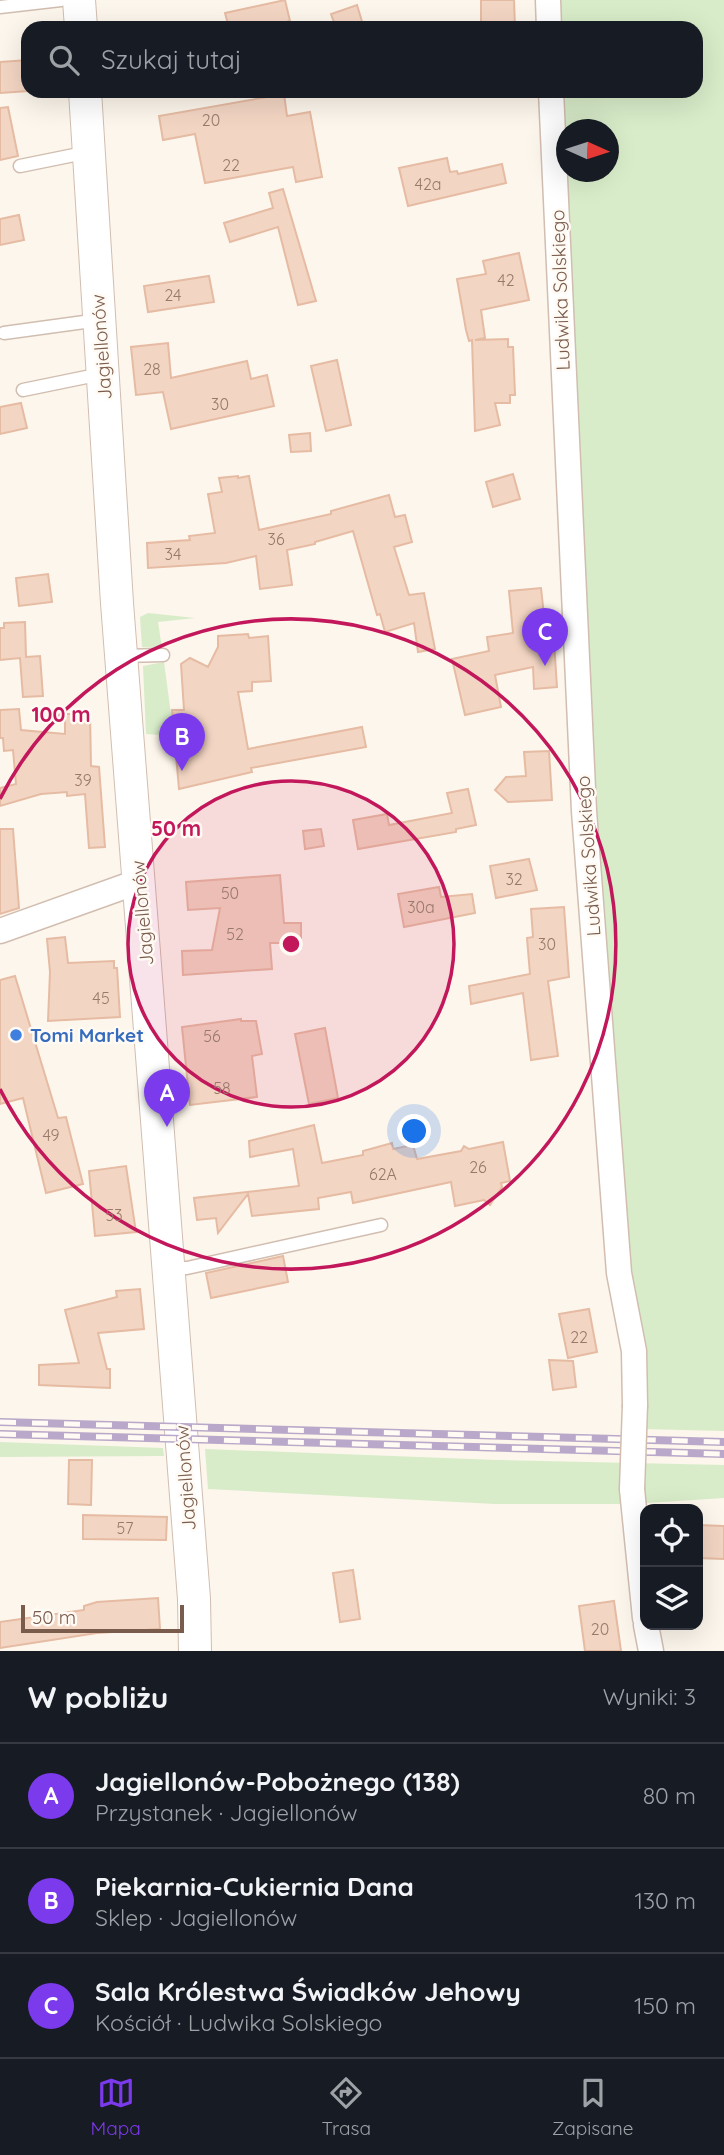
<!DOCTYPE html>
<html lang="pl">
<head>
<meta charset="utf-8">
<style>
  :root { --surface:#171b24; --page:#20242c; --text:#f1f3f6; --muted:#9ea1a6; --line:#363941; --accent:#7c3aed }
  body { margin:0; font-family:Quicksand,sans-serif; background:var(--page); color:var(--text) }
  .controls { position:absolute; right:21px; bottom:21px; display:grid; overflow:hidden; border-radius:14px; box-shadow:0 7px 28px #0002 }
  .controls button { width:63px; height:63px; display:grid; place-items:center; padding:0; border:0; border-bottom:2px solid var(--line); background:var(--surface); color:var(--text); font:35px sans-serif }
  .compass { position:absolute; left:556px; top:119px; width:63px; height:63px; border-radius:50%; background:var(--surface); box-shadow:0 7px 28px #0002; rotate:93deg }
  .scale { position:absolute; left:21px; bottom:18px; width:163px; box-sizing:border-box; padding-left:7px; border:4px solid #7a5c4d; border-top:0; font-size:19px; line-height:24px; white-space:nowrap; color:#7a5c4d; -webkit-text-stroke:5px #fffaf3; paint-order:stroke }
  .you { position:absolute; left:415px; top:1132px; width:24px; height:24px; margin:-18px; border:5px solid #fff; border-radius:50%; background:#1a73e8; box-shadow:0 0 0 10px #1a73e833 }
  .badge { display:grid; place-items:center; width:46px; height:46px; border-radius:50%; background:var(--accent); color:#fff; font-size:23px; font-weight:700 }
  .pin { position:absolute; translate:-50% -58px; filter:drop-shadow(0 2px 4px #0008) }
  .pin::after { content:''; position:absolute; top:37px; width:24px; height:21px; background:inherit; clip-path:polygon(0 0,100% 0,50% 100%) }
  .list { margin:0; padding:0; list-style:none }
  h2 { display:flex; justify-content:space-between; align-items:center; height:91px; margin:0; padding:0 28px; font-size:30px }
  h2 small { font-size:23px; font-weight:400; color:var(--muted) }
  .list li { display:grid; grid-template-columns:46px 1fr auto; gap:21px; align-items:center; box-sizing:border-box; height:105px; padding:0 28px; border-top:2px solid var(--line) }
  .list b { display:block; font-size:26px; white-space:nowrap }
  .list p { margin:0; font-size:23px; white-space:nowrap; color:var(--muted) }
  .list em { font-size:23px; font-style:normal; color:var(--muted) }
  .icon { flex:none; width:38px; height:38px; fill:none; stroke:currentColor; stroke-width:2; stroke-linecap:round; stroke-linejoin:round }
  .map { position:relative; flex:none; width:724px; height:1651px; overflow:hidden }
  .search { position:absolute; background:var(--surface); box-shadow:0 7px 28px #0002; left:21px; right:21px; top:21px; height:77px; display:flex; align-items:center; gap:18px; box-sizing:border-box; padding:0 24px; border-radius:21px; color:var(--muted); font-size:26px }
  .sheet { height:406px; background:var(--surface) }
  nav { display:flex; justify-content:space-around; align-items:center; box-sizing:border-box; height:98px; border-top:2px solid var(--line); background:var(--surface); font-size:19px; color:var(--muted) }
  nav a { display:grid; justify-items:center; gap:4px }
  nav .on { color:var(--accent) }
  .map>svg:first-child { display:block }
  .green { fill:#d8ecc9; fill-rule:evenodd }
  .building { fill:#f3d5c3; stroke:#e6bba3; stroke-width:2 }
  .lines { fill:none; stroke-linecap:round; stroke-linejoin:round }
  .service-casing { stroke:#d1beb0; stroke-width:15 }
  .minor-casing { stroke:#d1beb0; stroke-width:27 }
  .tertiary-casing { stroke:#d1beb0; stroke-width:34 }
  .service { stroke:#fff; stroke-width:12 }
  .minor { stroke:#fff; stroke-width:24 }
  .tertiary { stroke:#fff; stroke-width:32 }
  .rail-casing { stroke:#b9a8c9; stroke-width:8 }
  .rail { stroke:#fffaf3; stroke-width:5; stroke-dasharray:16; stroke-linecap:butt }
  .minor-bridge-casing { stroke:#d1beb0; stroke-width:27; stroke-linecap:butt }
  .minor-bridge { stroke:#fff; stroke-width:24 }
  .ring { fill:none; stroke:#c2185b; stroke-width:3.5 }
  .shop-dot { fill:#3f7fe0; stroke:#fffaf3; stroke-width:2.5 }
  .labels { text-anchor:middle; dominant-baseline:central; stroke-width:5; stroke-linejoin:round; paint-order:stroke }
  .number-label { font-size:16px; fill:#987a6a }
  .street-label { font-size:19px; fill:#7a5c4d; stroke:#fffaf3 }
  .shop-label { font-size:19px; font-weight:bold; fill:#366cbe; stroke:#fffaf3; text-anchor:start }
  .centre { fill:#c2185b; stroke:#fffaf3; stroke-width:3.5 }
  .ring-label { font-size:21px; text-anchor:middle; font-weight:bold; fill:#c2185b; stroke:#fffaf3; stroke-width:5; stroke-linejoin:round; paint-order:stroke }
</style>
</head>
<body>
<div class="map">
<svg width="724" height="1651" viewBox="0 0 724 1651">
  <rect width="100%" height="100%" fill="#fdf6ec"/>
  <path class="green" d="M 548,0 L 724,0 L 724,1431 L 642,1429 L 619,1273 L 551,91 L 696,91 L 696,28 L 549,28 ZM 566,130 L 608,130 L 608,172 L 566,172 Z
    M 148,613 L 195,618 L 158,622 L 162,648 L 142,647 L 140,617 Z
    M 164,662 L 173,729 L 162,730 L 161,735 L 146,734 L 143,666 Z
    M 0,1442 L 163,1448 L 164,1456 L 0,1457 Z
    M 205,1449 L 498,1460 L 724,1465 L 724,1498 L 632,1504 L 495,1504 L 208,1489 Z"/>
  <path class="building" d="M 285,0 L 290,21 L 263,28 L 229,28 L 225,13 Z
    M 481,0 L 514,0 L 515,28 L 481,28 Z
    M 357,5 L 364,28 L 336,28 L 331,14 Z
    M 28,60 L 28,91 L 0,93 L 0,62 Z
    M 284,94 L 287,116 L 310,112 L 322,177 L 296,182 L 293,167 L 205,183 L 195,134 L 163,140 L 159,116 Z
    M 8,107 L 18,156 L 0,160 L 0,108 Z
    M 447,158 L 450,172 L 457,171 L 458,174 L 502,164 L 506,183 L 408,206 L 399,168 Z
    M 283,189 L 316,301 L 298,305 L 278,227 L 230,242 L 224,223 L 273,208 L 269,193 Z
    M 19,215 L 24,240 L 0,245 L 0,219 Z
    M 519,253 L 529,300 L 481,310 L 485,338 L 475,340 L 508,339 L 508,347 L 513,347 L 515,395 L 510,395 L 510,403 L 495,403 L 500,425 L 475,431 L 472,340 L 469,341 L 466,330 L 457,279 L 486,274 L 483,261 Z
    M 209,276 L 214,302 L 148,312 L 144,286 Z
    M 168,343 L 171,378 L 247,361 L 251,379 L 267,375 L 274,406 L 171,429 L 163,392 L 136,395 L 131,347 Z
    M 337,360 L 351,425 L 326,431 L 311,366 Z
    M 21,403 L 27,428 L 0,434 L 0,407 Z
    M 310,433 L 311,451 L 291,452 L 289,435 Z
    M 513,474 L 520,499 L 493,507 L 486,482 Z
    M 238,476 L 238,478 L 249,476 L 259,530 L 331,514 L 331,511 L 389,495 L 395,517 L 405,515 L 412,542 L 394,547 L 409,595 L 424,593 L 435,649 L 418,652 L 414,623 L 385,632 L 380,614 L 377,615 L 353,531 L 315,542 L 315,544 L 287,550 L 292,585 L 260,589 L 256,556 L 226,563 L 148,568 L 147,543 L 190,540 L 189,536 L 215,533 L 208,494 L 222,492 L 219,478 Z
    M 48,574 L 52,602 L 19,606 L 16,578 Z
    M 541,588 L 547,643 L 554,642 L 557,687 L 534,689 L 533,667 L 495,675 L 501,707 L 465,715 L 452,659 L 489,651 L 487,637 L 513,633 L 509,591 Z
    M 25,622 L 26,657 L 40,656 L 43,696 L 23,697 L 20,658 L 0,660 L 0,628 L 4,628 L 4,623 Z
    M 248,634 L 249,638 L 268,636 L 271,681 L 252,682 L 252,691 L 238,692 L 248,749 L 362,727 L 366,747 L 251,768 L 252,772 L 179,789 L 172,710 L 184,710 L 181,664 L 190,658 L 208,667 L 218,647 L 218,636 Z
    M 19,709 L 21,730 L 65,734 L 65,714 L 90,714 L 91,766 L 99,767 L 105,847 L 89,848 L 85,794 L 67,796 L 67,792 L 41,794 L 0,806 L 0,788 L 16,784 L 13,750 L 4,751 L 3,738 L 0,738 L 0,710 Z
    M 549,751 L 552,800 L 508,802 L 495,790 L 506,777 L 526,776 L 524,752 Z
    M 468,789 L 476,825 L 456,829 L 456,832 L 358,849 L 353,820 L 387,814 L 389,825 L 452,813 L 447,793 Z
    M 0,829 L 13,829 L 19,908 L 0,914 Z
    M 321,829 L 324,846 L 305,849 L 303,831 Z
    M 529,859 L 537,890 L 496,898 L 490,866 Z
    M 280,875 L 284,923 L 301,923 L 301,943 L 270,943 L 272,969 L 183,975 L 182,951 L 212,950 L 220,908 L 188,910 L 186,882 Z
    M 439,887 L 441,897 L 472,894 L 475,913 L 404,927 L 398,894 Z
    M 564,907 L 569,977 L 548,981 L 558,1056 L 531,1060 L 523,993 L 471,1004 L 469,986 L 530,974 L 527,938 L 533,937 L 531,909 Z
    M 65,937 L 68,963 L 114,961 L 114,968 L 117,968 L 120,1017 L 48,1021 L 50,972 L 47,939 Z
    M 15,976 L 58,1118 L 66,1117 L 83,1184 L 46,1193 L 23,1098 L 0,1104 L 0,980 Z
    M 241,1019 L 241,1021 L 256,1021 L 262,1054 L 252,1056 L 257,1097 L 190,1105 L 182,1027 Z
    M 325,1028 L 338,1098 L 309,1104 L 295,1034 Z
    M 314,1125 L 322,1163 L 363,1155 L 363,1151 L 392,1143 L 393,1149 L 413,1145 L 417,1159 L 461,1151 L 464,1146 L 469,1149 L 503,1142 L 510,1181 L 501,1183 L 502,1187 L 490,1205 L 484,1200 L 455,1206 L 451,1182 L 353,1203 L 351,1192 L 318,1198 L 319,1209 L 252,1216 L 248,1194 L 218,1233 L 216,1218 L 197,1220 L 194,1198 L 299,1186 L 293,1149 L 250,1157 L 249,1141 Z
    M 126,1166 L 136,1232 L 95,1236 L 89,1171 Z
    M 283,1256 L 288,1282 L 211,1298 L 206,1273 Z
    M 140,1289 L 144,1329 L 98,1333 L 107,1369 L 110,1369 L 110,1388 L 39,1385 L 39,1365 L 79,1363 L 65,1310 L 117,1297 L 116,1291 Z
    M 589,1309 L 597,1352 L 568,1358 L 559,1314 Z
    M 549,1360 L 573,1361 L 576,1387 L 553,1390 Z
    M 69,1460 L 92,1460 L 91,1505 L 68,1504 Z
    M 83,1515 L 167,1517 L 166,1540 L 83,1539 Z
    M 698,1525 L 724,1526 L 724,1559 L 698,1558 Z
    M 353,1570 L 360,1619 L 340,1622 L 333,1573 Z
    M 158,1598 L 160,1629 L 97,1633 L 0,1648 L 0,1622 L 84,1610 L 84,1606 L 97,1602 Z
    M 614,1601 L 621,1651 L 585,1651 L 579,1606 Z"/>
  <g class="lines">
    <g class="service-casing">
      <path id="service" d="M 0,7 L 61,0
        M 20,166 L 89,152
        M 4,333 L 99,320
        M 23,390 L 101,374
        M 122,656 L 163,655
        M 169,1268 L 187,1268 L 381,1225"/>
    </g>
    <g class="minor-casing">
      <path id="minor" d="M 548,0 L 549,28
        M 551,91 L 584,811 L 619,1273 L 634,1351 L 635,1405
        M 0,931 L 140,881
        M 632,1489 L 645,1618
        M 646,1625 L 651,1651"/>
    </g>
    <g class="tertiary-casing">
      <path id="tertiary" d="M 79,0 L 81,28
        M 85,91 L 117,603 L 194,1599 L 195,1651"/>
    </g>
    <use href="#service" class="service"/>
    <use href="#minor" class="minor"/>
    <use href="#tertiary" class="tertiary"/>
    <g class="rail-casing">
      <path id="rail" d="M 0,1422 L 724,1442
        M 0,1434 L 724,1454"/>
    </g>
    <use href="#rail" class="rail"/>
    <g class="minor-bridge-casing">
      <path id="minor-bridge" d="M 632,1489 L 635,1405"/>
    </g>
    <use href="#minor-bridge" class="minor-bridge"/>
  </g>
  <circle cx="291" cy="944" r="163" fill="#c2185b" fill-opacity=".12"/>
  <g class="ring">
    <circle cx="291" cy="944" r="163"/>
    <path d="M0 799A325 325 0 1 1 0 1089"/>
  </g>
  <circle class="shop-dot" cx="16" cy="1035" r="7"/>
  <g class="labels">
    <g class="number-label">
      <text x="211" y="120">20</text>
      <text x="231" y="165">22</text>
      <text x="428" y="184">42a</text>
      <text x="506" y="280">42</text>
      <text x="173" y="295">24</text>
      <text x="152" y="369">28</text>
      <text x="220" y="404">30</text>
      <text x="276" y="539">36</text>
      <text x="173" y="554">34</text>
      <text x="83" y="780">39</text>
      <text x="514" y="879">32</text>
      <text x="230" y="893">50</text>
      <text x="421" y="907">30a</text>
      <text x="235" y="934">52</text>
      <text x="547" y="944">30</text>
      <text x="101" y="998">45</text>
      <text x="212" y="1036">56</text>
      <text x="222" y="1088">58</text>
      <text x="51" y="1135">49</text>
      <text x="478" y="1167">26</text>
      <text x="383" y="1174">62A</text>
      <text x="114" y="1215">53</text>
      <text x="579" y="1337">22</text>
      <text x="125" y="1528">57</text>
      <text x="600" y="1629">20</text>
    </g>
    <g class="street-label">
      <text transform="translate(560 290) rotate(-92)">Ludwika Solskiego</text>
      <text transform="translate(101 347) rotate(-94)">Jagiellonów</text>
      <text transform="translate(588 856) rotate(-94)">Ludwika Solskiego</text>
      <text transform="translate(142 913) rotate(-95)">Jagiellonów</text>
      <text transform="translate(185 1478) rotate(-94)">Jagiellonów</text>
    </g>
    <g class="shop-label">
      <text x="30" y="1035">Tomi Market</text>
    </g>
  </g>
  <circle cx="291" cy="944" r="10" class="centre"/>
  <g class="ring-label">
    <text x="61" y="722">100 m</text>
    <text x="176" y="836">50 m</text>
  </g>
</svg>
<div class="controls">
<button><svg class="icon" aria-label="locate" viewBox="0 0 24 24"><circle cx="12" cy="12" r="6"/><path d="M12 2v4M12 18v4M2 12h4M18 12h4"/></svg></button>
<button><svg class="icon" aria-label="layers" viewBox="0 0 24 24"><path d="M12 4l9 5-9 5-9-5zM3 14l9 5 9-5"/></svg></button>
</div>
<svg class="compass" viewBox="-18 -18 36 36"><path d="M0-13l5 13h-10z" fill="#e53935"/><path d="M0 13l5-13h-10z" fill="#9ea1a6"/></svg>
<div class="scale">50 m</div>
<div class="you"></div>
<div class="pin badge" style="left:167px;top:1127px">A</div>
<div class="pin badge" style="left:182px;top:771px">B</div>
<div class="pin badge" style="left:545px;top:666px">C</div>
<div class="search"><svg class="icon" aria-label="search" viewBox="0 0 24 24"><circle cx="10" cy="10" r="6"/><path d="M15 15l6 6"/></svg>Szukaj tutaj</div>
</div>
<section class="sheet">
<h2>W pobliżu<small>Wyniki: 3</small></h2>
<ul class="list">
<li><span class="badge">A</span><div><b>Jagiellonów-Pobożnego (138)</b><p>Przystanek · Jagiellonów</p></div><em>80 m</em></li>
<li><span class="badge">B</span><div><b>Piekarnia-Cukiernia Dana</b><p>Sklep · Jagiellonów</p></div><em>130 m</em></li>
<li><span class="badge">C</span><div><b>Sala Królestwa Świadków Jehowy</b><p>Kościół · Ludwika Solskiego</p></div><em>150 m</em></li>
</ul>
</section>
<nav>
<a class="on"><svg class="icon" aria-label="map" viewBox="0 0 24 24"><path d="M3 6l6-2 6 2 6-2v14l-6 2-6-2-6 2zM9 4v14M15 6v14"/></svg>Mapa</a>
<a><svg class="icon" aria-label="directions" viewBox="0 0 24 24"><path d="M12 3l9 9-9 9-9-9zM9 14v-3h6M13 9l2 2-2 2"/></svg>Trasa</a>
<a><svg class="icon" aria-label="saved" viewBox="0 0 24 24"><path d="M7 4h10v16l-5-4-5 4z"/></svg>Zapisane</a>
</nav>
</body>
</html>
